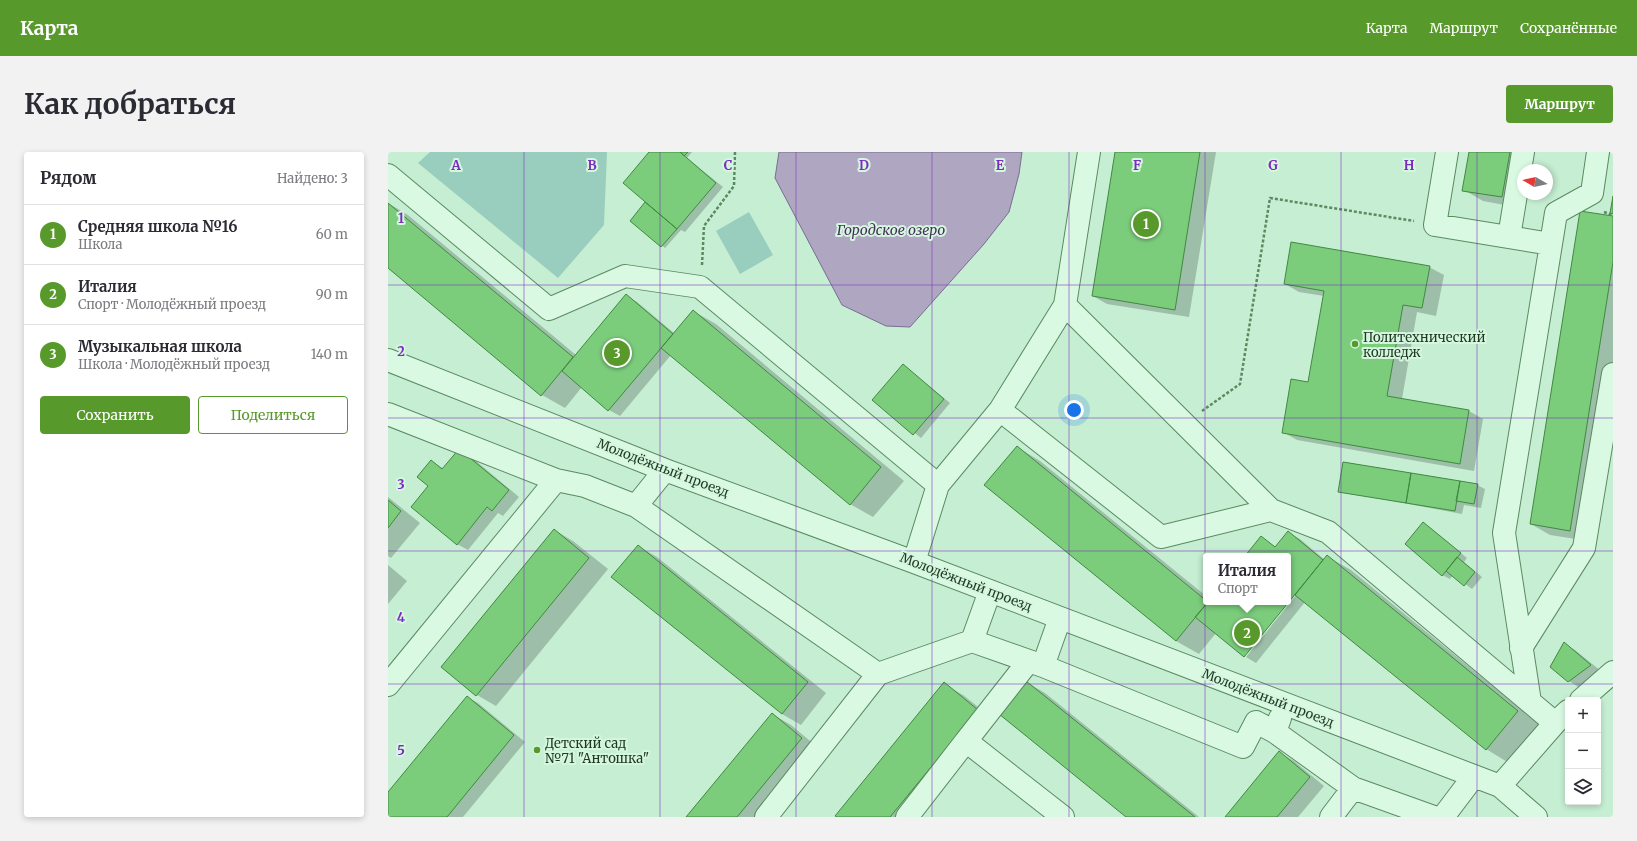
<!DOCTYPE html>
<html lang="ru">
<head>
<meta charset="utf-8">
<style>
  :root { --surface:#fff; --page:#f2f2f3; --text:#2b2b33; --muted:#7c7c81; --line:#e1e1e2; --accent:#58992b }
  body { margin:0; font-family:Merriweather,serif; background:var(--page); color:var(--text) }
  .controls { position:absolute; right:12px; bottom:12px; display:grid; overflow:hidden; border-radius:4px; box-shadow:0 2px 6px #0003 }
  .controls button { width:36px; height:36px; display:grid; place-items:center; padding:0; border:0; border-bottom:1px solid var(--line); background:var(--surface); color:var(--text); font:20px sans-serif }
  .compass { position:absolute; left:1129px; top:12px; width:36px; height:36px; border-radius:50%; background:var(--surface); box-shadow:0 2px 6px #0003; rotate:279deg }
  .you { position:absolute; left:686px; top:258px; width:14px; height:14px; margin:-10px; border:3px solid #fff; border-radius:50%; background:#1a73e8; box-shadow:0 0 0 6px #1a73e833 }
  .badge { display:grid; place-items:center; width:26px; height:26px; border-radius:50%; background:var(--accent); color:#fff; font-size:13px; font-weight:700 }
  .pin { position:absolute; translate:-50% -50%; border:2px solid #fff; box-shadow:0 1px 4px #0006 }
  .popup { position:absolute; left:815px; top:401px; width:88px; height:52px; box-sizing:border-box; display:grid; place-content:center; border-radius:4px; background:var(--surface); filter:drop-shadow(0 1px 3px #0005); font-size:13px; white-space:nowrap; color:var(--muted) }
  .popup b { font-size:15px; color:var(--text) }
  .popup::after { content:''; position:absolute; left:50%; top:100%; margin-left:-8px; border:8px solid transparent; border-top-color:var(--surface) }
  .list { margin:0; padding:0; list-style:none }
  h2 { display:flex; justify-content:space-between; align-items:center; height:52px; margin:0; padding:0 16px; font-size:17px }
  h2 small { font-size:13px; font-weight:400; color:var(--muted) }
  .list li { display:grid; grid-template-columns:26px 1fr auto; gap:12px; align-items:center; box-sizing:border-box; height:60px; padding:0 16px; border-top:1px solid var(--line) }
  .list b { display:block; font-size:15px; white-space:nowrap }
  .list p { margin:0; font-size:13px; white-space:nowrap; color:var(--muted) }
  .list em { font-size:13px; font-style:normal; color:var(--muted) }
  .actions { display:flex; gap:8px; padding:12px 16px }
  .actions a { flex:1; padding:9px 0; border:1px solid var(--accent); border-radius:4px; text-align:center; font-size:14px; color:var(--accent) }
  .actions .main { background:var(--accent); color:#fff }
  .icon { flex:none; width:22px; height:22px; fill:none; stroke:currentColor; stroke-width:2; stroke-linecap:round; stroke-linejoin:round }
  .map { position:relative; flex:none; width:1225px; height:665px; overflow:hidden; border-radius:4px }
  header { display:flex; align-items:center; gap:24px; box-sizing:border-box; height:56px; padding:0 20px; background:var(--accent); color:#fff }
  header strong { font-size:19px }
  nav { display:flex; gap:22px; margin-inline-start:auto; font-size:14px }
  .intro { display:flex; align-items:center; justify-content:space-between; box-sizing:border-box; height:96px; padding:0 24px }
  h1 { margin:0; font-size:28px }
  .button { padding:10px 18px; border-radius:4px; background:var(--accent); color:#fff; font-size:14px; font-weight:700 }
  main { display:flex; gap:24px; padding:0 24px }
  aside { flex:1; background:var(--surface); border-radius:4px; box-shadow:0 2px 6px #0003 }
  .map>svg:first-child { display:block }
  .green { fill:#99cdbe }
  .water { fill:#afa7c2; stroke:#796d90 }
  .shadow { fill:#0003 }
  .building { fill:#7bcd7c; stroke:#418941 }
  .lines { fill:none; stroke-linecap:round; stroke-linejoin:round }
  .minor-casing { stroke:#5b8a61; stroke-width:24 }
  .path { stroke:#5b8a61; stroke-width:2.5; stroke-dasharray:3 2; stroke-linecap:butt }
  .minor { stroke:#d9f9e2; stroke-width:22 }
  .grid { fill:none; stroke:#7b2cbf; stroke-width:1; stroke-opacity:0.55 }
  .poi-dot { fill:#58992b; stroke:#d5f6df; stroke-width:1.5 }
  .labels { text-anchor:middle; dominant-baseline:central; stroke-width:4; stroke-linejoin:round; paint-order:stroke }
  .poi-label { font-size:13px; fill:#1f3a21; stroke:#d5f6df; text-anchor:start }
  .street-label { font-size:13px; fill:#1f3a21; stroke:#d5f6df }
  .water-label { font-size:14px; font-style:italic; fill:#452e59; stroke:#d5f6df }
  .grid-label { font-size:13px; text-anchor:middle; font-weight:bold; fill:#7b2cbf; stroke:#d5f6df; stroke-width:4; stroke-linejoin:round; paint-order:stroke }
</style>
</head>
<body>
<header>
<strong>Карта</strong>
<nav><a>Карта</a><a>Маршрут</a><a>Сохранённые</a></nav>
</header>
<div class="intro"><h1>Как добраться</h1><a class="button">Маршрут</a></div>
<main>
<aside>
<h2>Рядом<small>Найдено: 3</small></h2>
<ul class="list">
<li><span class="badge">1</span><div><b>Средняя школа №16</b><p>Школа</p></div><em>60 m</em></li>
<li><span class="badge">2</span><div><b>Италия</b><p>Спорт · Молодёжный проезд</p></div><em>90 m</em></li>
<li><span class="badge">3</span><div><b>Музыкальная школа</b><p>Школа · Молодёжный проезд</p></div><em>140 m</em></li>
</ul>
<div class="actions"><a class="main">Сохранить</a><a>Поделиться</a></div>
</aside>
<div class="map">
<svg width="1225" height="665" viewBox="0 0 1225 665">
  <rect width="100%" height="100%" fill="#c5eed2"/>
  <path class="green" d="M 42,0 L 219,0 L 216,73 L 170,126 L 30,11 Z
    M 361,60 L 385,103 L 352,122 L 328,79 Z"/>
  <path class="water" d="M 391,0 L 634,0 L 631,22 L 621,60 L 596,92 L 522,175 L 498,174 L 454,153 L 387,26 Z"/>
  <path class="shadow" d="M 262,0 L 304,0 L 299,6 L 335,35 L 297,80 L 293,78 L 277,96 L 243,69 L 259,50 Z
    M 728,0 L 828,0 L 801,165 L 719,152 L 705,144 Z
    M 1082,0 L 1142,0 L 1133,56 L 1095,49 L 1076,38 Z
    M 0,51 L 20,63 L 188,203 L 238,144 L 249,150 L 286,181 L 305,159 L 328,172 L 516,329 L 485,365 L 462,352 L 283,203 L 232,264 L 221,258 L 194,235 L 177,256 L 154,243 L 0,114 Z
    M 1225,65 L 1225,238 L 1201,389 L 1162,383 L 1143,372 Z
    M 1041,115 L 1056,123 L 1048,164 L 1029,160 L 1014,247 L 1081,259 L 1095,267 L 1086,319 L 909,288 L 895,280 L 921,231 L 936,144 L 911,140 L 897,132 Z
    M 515,213 L 562,251 L 533,286 L 486,248 Z
    M 629,295 L 652,309 L 818,444 L 818,450 L 900,450 L 828,481 L 811,502 L 788,489 Z
    M 82,304 L 131,345 L 115,364 L 110,361 L 80,398 L 69,392 L 41,334 L 43,309 L 56,317 Z
    M 1089,333 L 1097,337 L 1093,356 L 1076,353 L 1074,362 L 951,339 Z
    M 0,345 L 32,371 L 3,406 L 0,404 Z
    M 1036,371 L 1079,406 L 1076,410 L 1094,425 L 1084,437 L 1065,423 L 1062,427 L 1054,423 Z
    M 166,378 L 185,389 L 220,417 L 108,554 L 89,543 L 54,514 Z
    M 901,381 L 912,387 L 937,408 L 940,405 L 963,418 L 1152,573 L 1121,611 L 1098,597 L 917,450 L 868,511 L 858,505 L 909,442 L 907,442 L 900,450 L 900,404 L 858,404 L 873,385 L 888,395 Z
    M 250,394 L 269,405 L 438,541 L 413,573 L 394,562 Z
    M 0,413 L 19,429 L 0,452 Z
    M 1176,492 L 1187,498 L 1213,519 L 1192,536 L 1181,529 Z
    M 638,530 L 657,541 L 811,665 L 739,665 Z
    M 556,532 L 575,543 L 608,569 L 530,665 L 450,665 Z
    M 79,545 L 90,551 L 137,590 L 75,665 L 0,665 L 0,641 Z
    M 384,562 L 403,573 L 433,598 L 377,665 L 299,665 Z
    M 892,601 L 906,609 L 936,634 L 910,665 L 838,665 Z"/>
  <path class="building" d="M 261,0 L 292,0 L 328,31 L 289,77 L 235,31 Z
    M 292,0 L 300,0 L 296,4 Z
    M 727,0 L 812,0 L 787,158 L 704,144 Z
    M 1081,0 L 1122,0 L 1114,45 L 1074,39 Z
    M 1225,44 L 1225,62 L 1222,61 Z
    M 257,50 L 289,77 L 273,95 L 242,69 Z
    M 0,51 L 185,205 L 153,244 L 0,116 Z
    M 1192,59 L 1225,64 L 1225,110 L 1182,379 L 1142,372 Z
    M 903,90 L 1042,114 L 1034,156 L 1015,153 L 999,244 L 1081,258 L 1072,312 L 894,281 L 903,227 L 920,230 L 936,139 L 896,132 Z
    M 238,142 L 285,182 L 220,259 L 174,219 Z
    M 305,158 L 493,315 L 462,353 L 273,196 Z
    M 515,212 L 556,247 L 525,283 L 484,248 Z
    M 629,294 L 820,450 L 788,489 L 596,333 Z
    M 71,297 L 121,338 L 104,359 L 99,355 L 69,393 L 23,355 L 40,334 L 29,325 L 43,308 L 54,317 Z
    M 955,310 L 1023,321 L 1018,351 L 950,340 Z
    M 1023,321 L 1072,329 L 1067,359 L 1018,351 Z
    M 1072,329 L 1090,332 L 1086,352 L 1068,349 Z
    M 0,348 L 13,359 L 0,376 Z
    M 1035,370 L 1073,401 L 1054,424 L 1017,392 Z
    M 166,377 L 201,406 L 88,544 L 53,515 Z
    M 900,379 L 935,408 L 856,505 L 807,465 L 820,450 L 900,450 L 900,404 L 857,404 L 873,384 L 887,395 Z
    M 250,393 L 420,530 L 394,562 L 223,425 Z
    M 939,403 L 1130,559 L 1098,598 L 907,443 Z
    M 1069,405 L 1087,420 L 1076,434 L 1058,419 Z
    M 1176,490 L 1203,513 L 1180,530 L 1162,515 Z
    M 638,529 L 807,665 L 738,665 L 611,562 Z
    M 556,530 L 590,558 L 502,665 L 449,665 L 447,664 Z
    M 79,544 L 126,583 L 59,665 L 0,665 L 0,640 Z
    M 384,561 L 414,586 L 349,665 L 298,665 Z
    M 891,599 L 922,625 L 889,665 L 837,665 Z"/>
  <g class="lines">
    <g class="minor-casing">
      <path id="minor" d="M 1059,0 L 1047,73 L 1163,92 L 1116,381 L 1142,550
        M 0,23 L 161,157 L 237,124 L 312,135 L 550,333
        M 1121,85 L 1135,0
        M 1163,92 L 1168,61 L 1204,41 L 1210,0
        M 677,153 L 883,358
        M 0,208 L 277,318 L 526,410 L 1112,634 L 1148,665
        M 612,258 L 677,153 L 701,0
        M 0,262 L 168,328
        M 277,318 L 248,354 L 490,522 L 378,665
        M 526,410 L 550,333 L 612,258 L 773,385 L 883,358 L 940,380 L 1167,571
        M 602,439 L 584,489 L 655,514 L 672,466
        M 1133,496 L 1196,396 L 1225,222
        M 640,510 L 578,589 L 675,665
        M 655,514 L 855,595 L 868,570 L 887,580
        M 490,522 L 584,489
        M 0,533 L 168,328 L 197,334 L 248,354
        M 1193,548 L 1225,520
        M 892,566 L 887,580 L 965,636
        M 1112,634 L 1167,571 L 1180,559
        M 519,665 L 578,589
        M 943,665 L 965,636 L 1046,665
        M 1055,665 L 1086,624"/>
    </g>
    <path class="path" d="M 1216,60 L 1225,63
      M 314,113 L 316,74 L 346,34 L 347,0
      M 814,259 L 852,232 L 882,46 L 1026,69"/>
    <use href="#minor" class="minor"/>
  </g>
  <path class="grid" d="M 136,0 L 136,665M 272,0 L 272,665M 408,0 L 408,665M 544,0 L 544,665M 681,0 L 681,665M 817,0 L 817,665M 953,0 L 953,665M 1089,0 L 1089,665M 0,133 L 1225,133M 0,266 L 1225,266M 0,399 L 1225,399M 0,532 L 1225,532"/>
  <g class="poi-dot">
    <circle cx="967" cy="192" r="4"/>
    <circle cx="149" cy="598" r="4"/>
  </g>
  <g class="labels">
    <g class="poi-label">
      <text x="975" y="185">Политехнический<tspan x="975" dy="15">колледж</tspan></text>
      <text x="157" y="591">Детский сад<tspan x="157" dy="15">№71 "Антошка"</tspan></text>
    </g>
    <g class="street-label">
      <text transform="translate(275 316) rotate(21)">Молодёжный проезд</text>
      <text transform="translate(578 430) rotate(21)">Молодёжный проезд</text>
      <text transform="translate(880 546) rotate(21)">Молодёжный проезд</text>
    </g>
    <g class="water-label">
      <text x="503" y="78">Городское озеро</text>
    </g>
  </g>
  <g class="grid-label">
    <text x="68" y="18">A</text>
    <text x="204" y="18">B</text>
    <text x="340" y="18">C</text>
    <text x="476" y="18">D</text>
    <text x="612" y="18">E</text>
    <text x="749" y="18">F</text>
    <text x="885" y="18">G</text>
    <text x="1021" y="18">H</text>
    <text x="13" y="71">1</text>
    <text x="13" y="204">2</text>
    <text x="13" y="337">3</text>
    <text x="13" y="470">4</text>
    <text x="13" y="603">5</text>
  </g>
</svg>
<div class="controls">
<button>+</button>
<button>−</button>
<button><svg class="icon" aria-label="layers" viewBox="0 0 24 24"><path d="M12 4l9 5-9 5-9-5zM3 14l9 5 9-5"/></svg></button>
</div>
<svg class="compass" viewBox="-18 -18 36 36"><path d="M0-13l5 13h-10z" fill="#e53935"/><path d="M0 13l5-13h-10z" fill="#7c7c81"/></svg>
<div class="you"></div>
<div class="pin badge" style="left:758px;top:72px">1</div>
<div class="pin badge" style="left:859px;top:481px">2</div>
<div class="popup"><b>Италия</b>Спорт</div>
<div class="pin badge" style="left:229px;top:201px">3</div>
</div>
</main>
</body>
</html>
